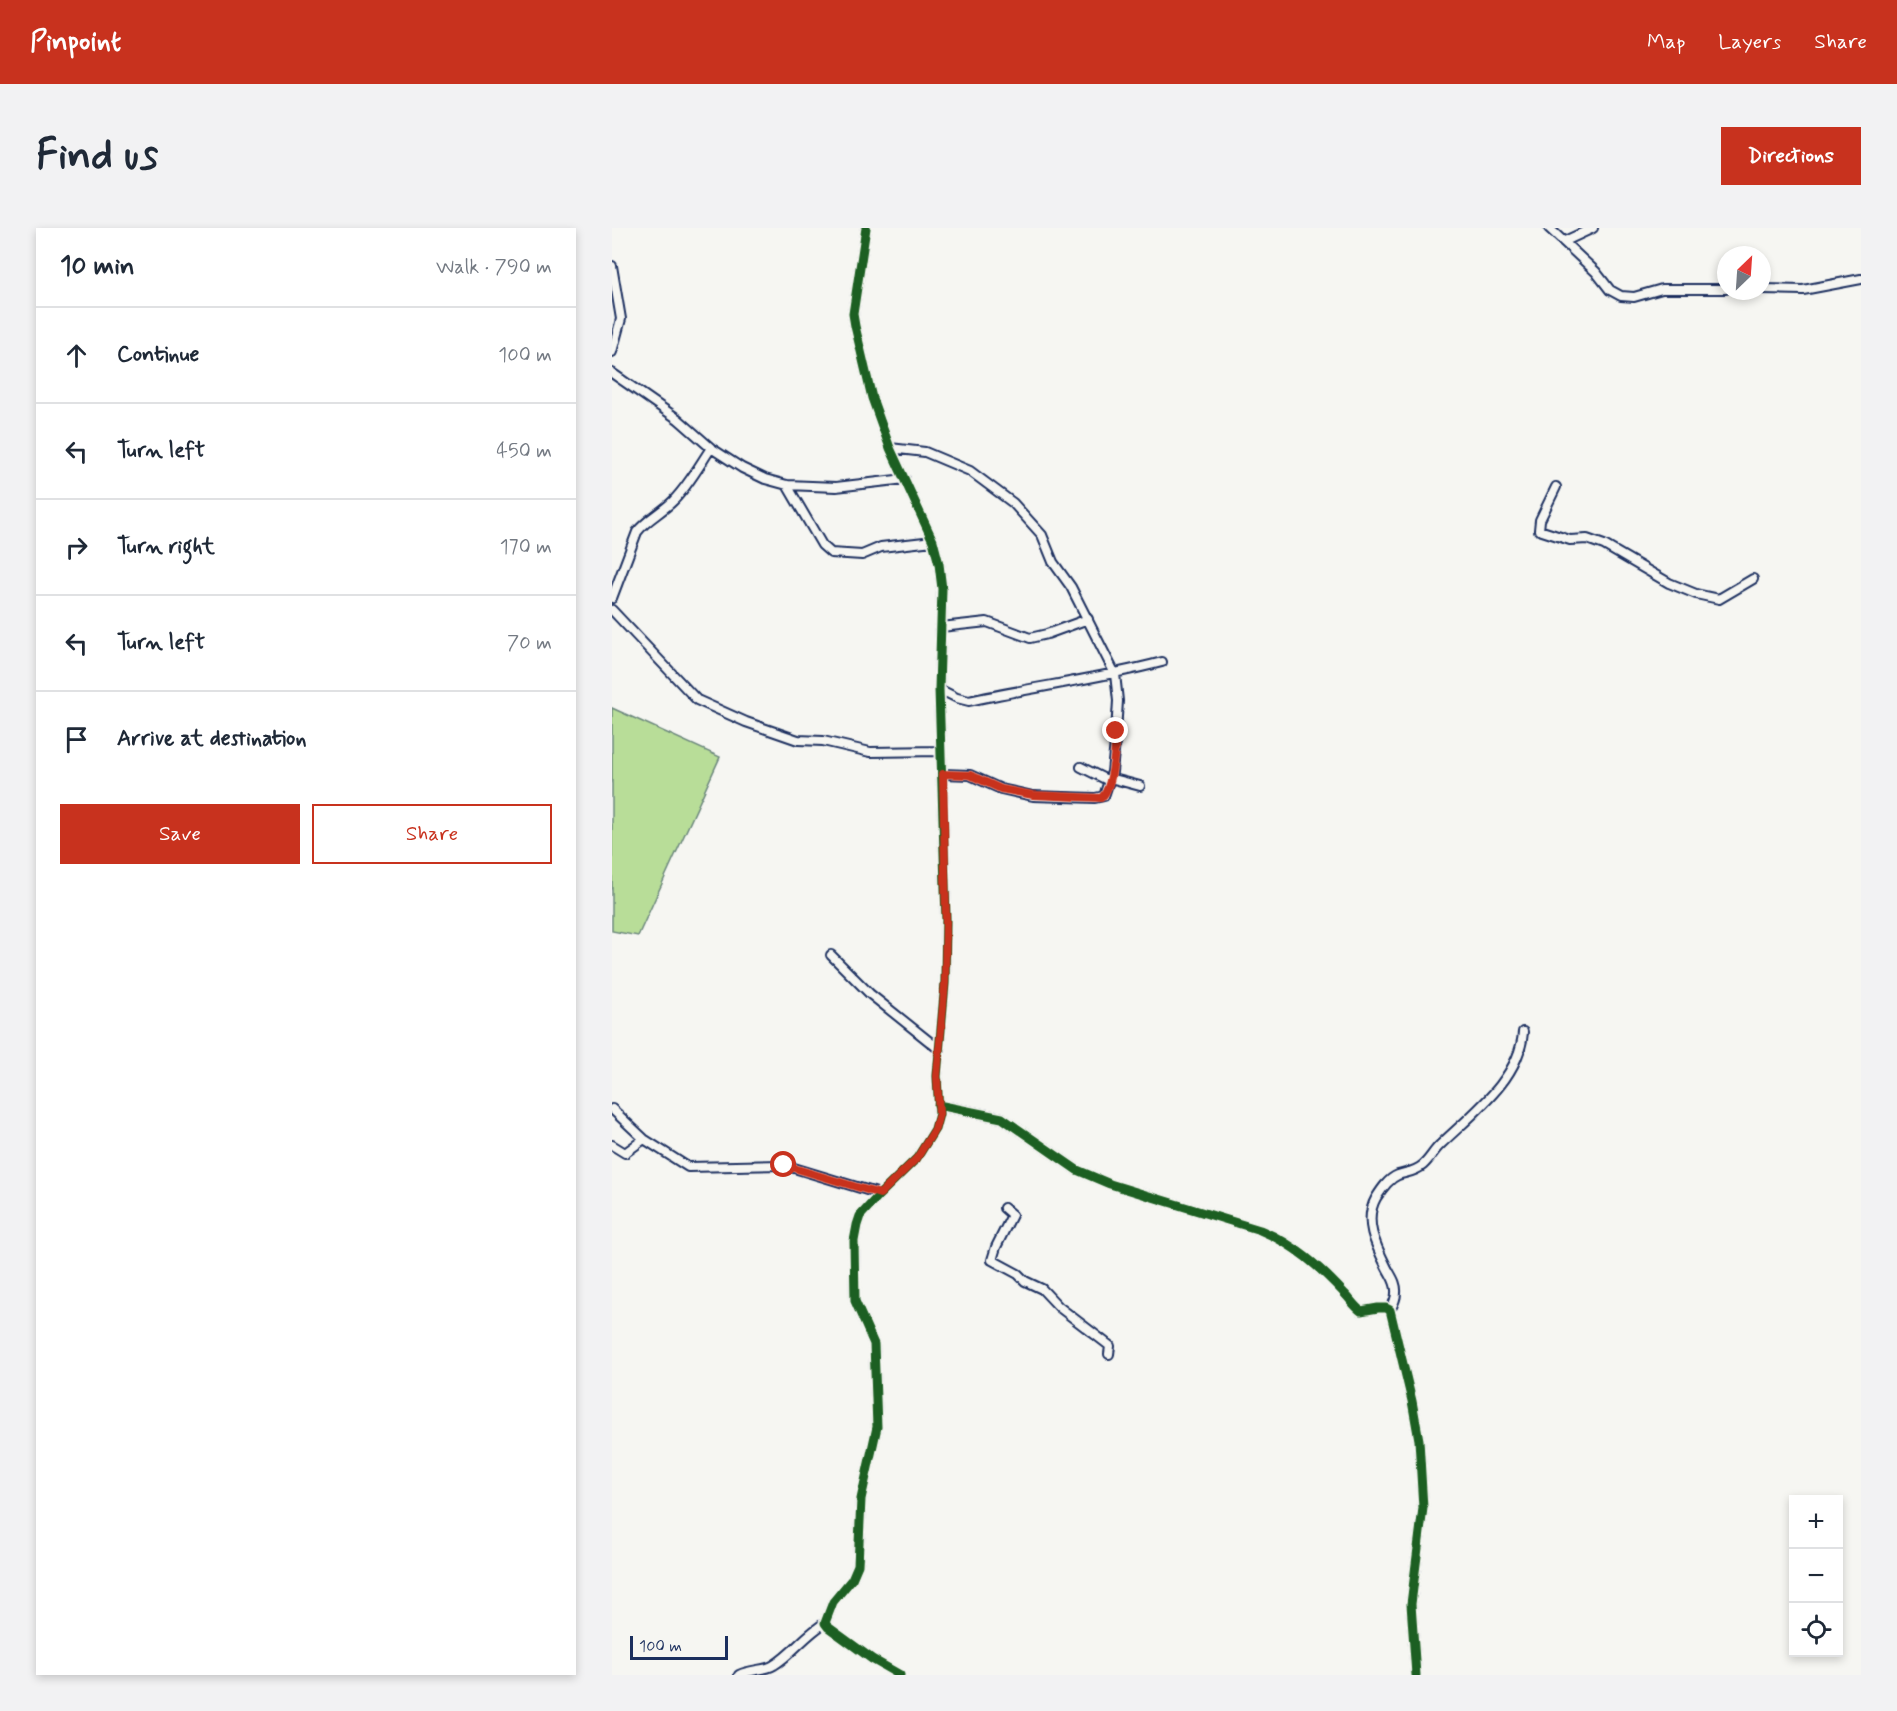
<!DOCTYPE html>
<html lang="en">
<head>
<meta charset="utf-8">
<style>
  :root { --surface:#fff; --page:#f2f2f3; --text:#1f2937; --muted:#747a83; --line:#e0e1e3; --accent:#c8321e }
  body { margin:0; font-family:Mynerve,sans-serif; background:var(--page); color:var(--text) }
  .controls { position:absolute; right:18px; bottom:18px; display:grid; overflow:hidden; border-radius:0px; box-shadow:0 3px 9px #0003 }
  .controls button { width:54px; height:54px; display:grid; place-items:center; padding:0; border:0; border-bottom:2px solid var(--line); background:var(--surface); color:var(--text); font:30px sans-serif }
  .compass { position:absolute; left:1105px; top:18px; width:54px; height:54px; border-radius:50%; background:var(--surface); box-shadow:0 3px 9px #0003; rotate:25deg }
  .scale { position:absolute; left:18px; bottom:15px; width:98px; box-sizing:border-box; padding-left:6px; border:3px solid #1b2f5e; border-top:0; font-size:16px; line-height:21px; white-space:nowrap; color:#1b2f5e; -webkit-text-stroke:4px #f6f6f2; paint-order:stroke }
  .stop { position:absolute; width:18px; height:18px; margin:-14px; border:4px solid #c8321e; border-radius:50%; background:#fff }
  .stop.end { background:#c8321e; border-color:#fff; box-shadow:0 2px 6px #0008 }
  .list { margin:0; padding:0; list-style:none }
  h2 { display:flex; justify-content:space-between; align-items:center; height:78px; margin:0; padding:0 24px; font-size:26px }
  h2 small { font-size:20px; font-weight:400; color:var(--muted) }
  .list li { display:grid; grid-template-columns:39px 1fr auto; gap:18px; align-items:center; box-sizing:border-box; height:96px; padding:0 24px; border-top:2px solid var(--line) }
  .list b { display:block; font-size:22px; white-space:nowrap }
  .list em { font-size:20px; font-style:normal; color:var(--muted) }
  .actions { display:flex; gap:12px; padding:18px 24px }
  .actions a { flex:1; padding:14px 0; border:2px solid var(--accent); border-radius:0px; text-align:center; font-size:21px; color:var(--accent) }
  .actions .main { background:var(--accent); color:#fff }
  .icon { flex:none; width:33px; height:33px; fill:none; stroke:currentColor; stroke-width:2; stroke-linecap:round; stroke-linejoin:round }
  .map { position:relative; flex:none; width:1249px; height:1447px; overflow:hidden; border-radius:0px }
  header { display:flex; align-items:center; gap:36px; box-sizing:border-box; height:84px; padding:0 30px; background:var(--accent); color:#fff }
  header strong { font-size:28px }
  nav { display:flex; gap:33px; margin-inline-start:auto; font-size:21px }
  .intro { display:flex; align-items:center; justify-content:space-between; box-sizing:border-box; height:144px; padding:0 36px }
  h1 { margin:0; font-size:42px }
  .button { padding:15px 27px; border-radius:0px; background:var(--accent); color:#fff; font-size:21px; font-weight:700 }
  main { display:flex; gap:36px; padding:0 36px }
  aside { flex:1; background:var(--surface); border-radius:0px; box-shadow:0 3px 9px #0003 }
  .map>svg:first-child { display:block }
  .green { fill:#b8dd98; stroke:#6a867b; stroke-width:1.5 }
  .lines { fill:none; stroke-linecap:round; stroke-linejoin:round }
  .minor-casing { stroke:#1b2f5e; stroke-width:12 }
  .minor { stroke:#f6f6f2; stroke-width:8 }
  .cycleway-casing { stroke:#f6f6f2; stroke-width:13 }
  .cycleway { stroke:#1b5e20; stroke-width:9 }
  .route { stroke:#c8321e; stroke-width:8 }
</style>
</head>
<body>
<header>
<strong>Pinpoint</strong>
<nav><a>Map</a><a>Layers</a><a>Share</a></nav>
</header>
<div class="intro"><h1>Find us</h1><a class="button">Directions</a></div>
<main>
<aside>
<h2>10 min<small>Walk · 790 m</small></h2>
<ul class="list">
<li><svg class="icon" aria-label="ahead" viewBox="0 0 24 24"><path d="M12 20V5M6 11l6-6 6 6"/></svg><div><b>Continue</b></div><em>100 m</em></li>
<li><svg class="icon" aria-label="left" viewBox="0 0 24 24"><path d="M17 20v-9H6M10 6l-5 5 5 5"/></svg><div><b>Turn left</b></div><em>450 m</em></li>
<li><svg class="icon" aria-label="right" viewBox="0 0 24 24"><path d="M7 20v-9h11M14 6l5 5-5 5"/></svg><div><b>Turn right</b></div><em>170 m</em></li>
<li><svg class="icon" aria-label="left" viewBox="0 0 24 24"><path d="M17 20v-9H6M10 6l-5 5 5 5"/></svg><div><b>Turn left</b></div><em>70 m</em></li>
<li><svg class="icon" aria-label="arrive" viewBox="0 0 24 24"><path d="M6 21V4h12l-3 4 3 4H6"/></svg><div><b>Arrive at destination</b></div></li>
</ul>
<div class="actions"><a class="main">Save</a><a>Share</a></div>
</aside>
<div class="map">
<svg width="1249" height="1447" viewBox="0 0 1249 1447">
  <rect width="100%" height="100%" fill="#f6f6f2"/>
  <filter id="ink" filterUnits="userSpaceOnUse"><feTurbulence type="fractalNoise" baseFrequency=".0167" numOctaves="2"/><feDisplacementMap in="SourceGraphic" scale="12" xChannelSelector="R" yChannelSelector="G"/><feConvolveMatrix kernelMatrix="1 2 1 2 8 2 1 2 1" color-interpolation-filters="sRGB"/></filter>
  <g filter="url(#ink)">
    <path class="green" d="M 0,480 L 108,529 L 26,708 L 0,703 Z"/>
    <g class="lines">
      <g class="minor-casing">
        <path id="minor" d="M 254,0 L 241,86 L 243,98 L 260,170 L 278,220 L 321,313 L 327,336 L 330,361 L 327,461 L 334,691 L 333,755 L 325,848 L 327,886 L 323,901 L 305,930 L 268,966 L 248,988 L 245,997 L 242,1013 L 243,1073 L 262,1116 L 265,1199 L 249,1271 L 246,1337 L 240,1351 L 221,1374 L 213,1395 L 216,1399 L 260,1431 L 288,1447
          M 937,0 L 984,44 L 998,62 L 1009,68 L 1022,69 L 1050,61 L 1114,61
          M 953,13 L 981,0
          M 0,38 L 9,91 L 0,124
          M 1150,61 L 1191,62 L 1249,51
          M 0,145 L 66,191 L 99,220 L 130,240 L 153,251 L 175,257 L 224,259 L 293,251
          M 278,220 L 313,224 L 358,243 L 401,275 L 430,307 L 441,334 L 459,359 L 503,446 L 506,473 L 504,504 L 500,544 L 492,568 L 483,570 L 421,568 L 389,561 L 358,547 L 331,546
          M 175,257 L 210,317 L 219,325 L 250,327 L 269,319 L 321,313
          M 944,259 L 928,292 L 927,302 L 958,312 L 975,311 L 992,317 L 1057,355 L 1084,366 L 1107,371 L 1141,351
          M 0,370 L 25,304 C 35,291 49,285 61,273 C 76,258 87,238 99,220
          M 0,382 L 85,472 L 134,494 L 186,512 L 211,513 L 258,524 L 328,523
          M 329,399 L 375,394 L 418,410 L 435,406 L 476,391
          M 327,461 L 345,470 L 357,473 C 421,459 486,451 550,434
          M 469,539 L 497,553
          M 498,550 L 528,558
          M 219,727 L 258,766 L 328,822
          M 326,877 L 390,890 L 465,942 L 498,956 L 648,1002 C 682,1016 708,1039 733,1066 C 739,1072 742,1078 749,1083 L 766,1080 L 774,1080 L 778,1082 L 800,1173 L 807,1212 L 811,1280 L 799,1376 L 804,1447
          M 0,881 L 32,911 L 76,939 L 172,937 L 268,966
          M 0,917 L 13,925 L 32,911
          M 392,980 L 400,987 L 384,1019 L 380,1032 L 406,1046 L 413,1053 L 430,1061 L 447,1079 L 498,1118 L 497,1126
          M 778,1082 C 781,1077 784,1071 784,1065 C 785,1055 779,1048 775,1040 C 764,1018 751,993 764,970 C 769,962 776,951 786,947 C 795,944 803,944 811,937 C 818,931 822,922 829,916 C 860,886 908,851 911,804
          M 127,1447 C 138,1441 153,1443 162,1437 C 180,1426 194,1406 213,1395"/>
      </g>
      <use href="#minor" class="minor"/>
      <g class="cycleway-casing">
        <path id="cycleway" d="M 254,0 L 241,86 L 243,98 L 260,170 L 278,220 L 321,313 L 327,336 L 330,361 L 327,461 L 334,691 L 333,755 L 325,848 L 327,886 L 323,901 L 305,930 L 268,966 L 248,988 L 245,997 L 242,1013 L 243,1073 L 262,1116 L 265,1199 L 249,1271 L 246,1337 L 240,1351 L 221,1374 L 213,1395 L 216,1399 L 260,1431 L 288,1447
          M 326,877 L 390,890 L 465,942 L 498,956 L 648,1002 C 682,1016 708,1039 733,1066 C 739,1072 742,1078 749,1083 L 766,1080 L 774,1080 L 778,1082 L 800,1173 L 807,1212 L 811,1280 L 799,1376 L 804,1447"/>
      </g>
      <use href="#cycleway" class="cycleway"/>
    </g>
  </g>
  <g class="lines" filter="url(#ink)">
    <path class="route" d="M 172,937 L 268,966 L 305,930 L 323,901 L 327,886 L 325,848 L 333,755 L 334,691 L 331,546 L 358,547 L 389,561 L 421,567 L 489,570 C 502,560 503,519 504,503"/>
  </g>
</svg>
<div class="controls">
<button>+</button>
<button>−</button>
<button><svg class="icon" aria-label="locate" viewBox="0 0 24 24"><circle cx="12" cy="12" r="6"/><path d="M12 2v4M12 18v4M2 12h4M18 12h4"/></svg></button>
</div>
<svg class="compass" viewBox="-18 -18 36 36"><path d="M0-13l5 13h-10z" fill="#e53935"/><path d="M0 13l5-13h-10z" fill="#747a83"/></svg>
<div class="scale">100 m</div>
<div class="stop" style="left:172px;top:937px"></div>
<div class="stop end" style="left:504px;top:503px"></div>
</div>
</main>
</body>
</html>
